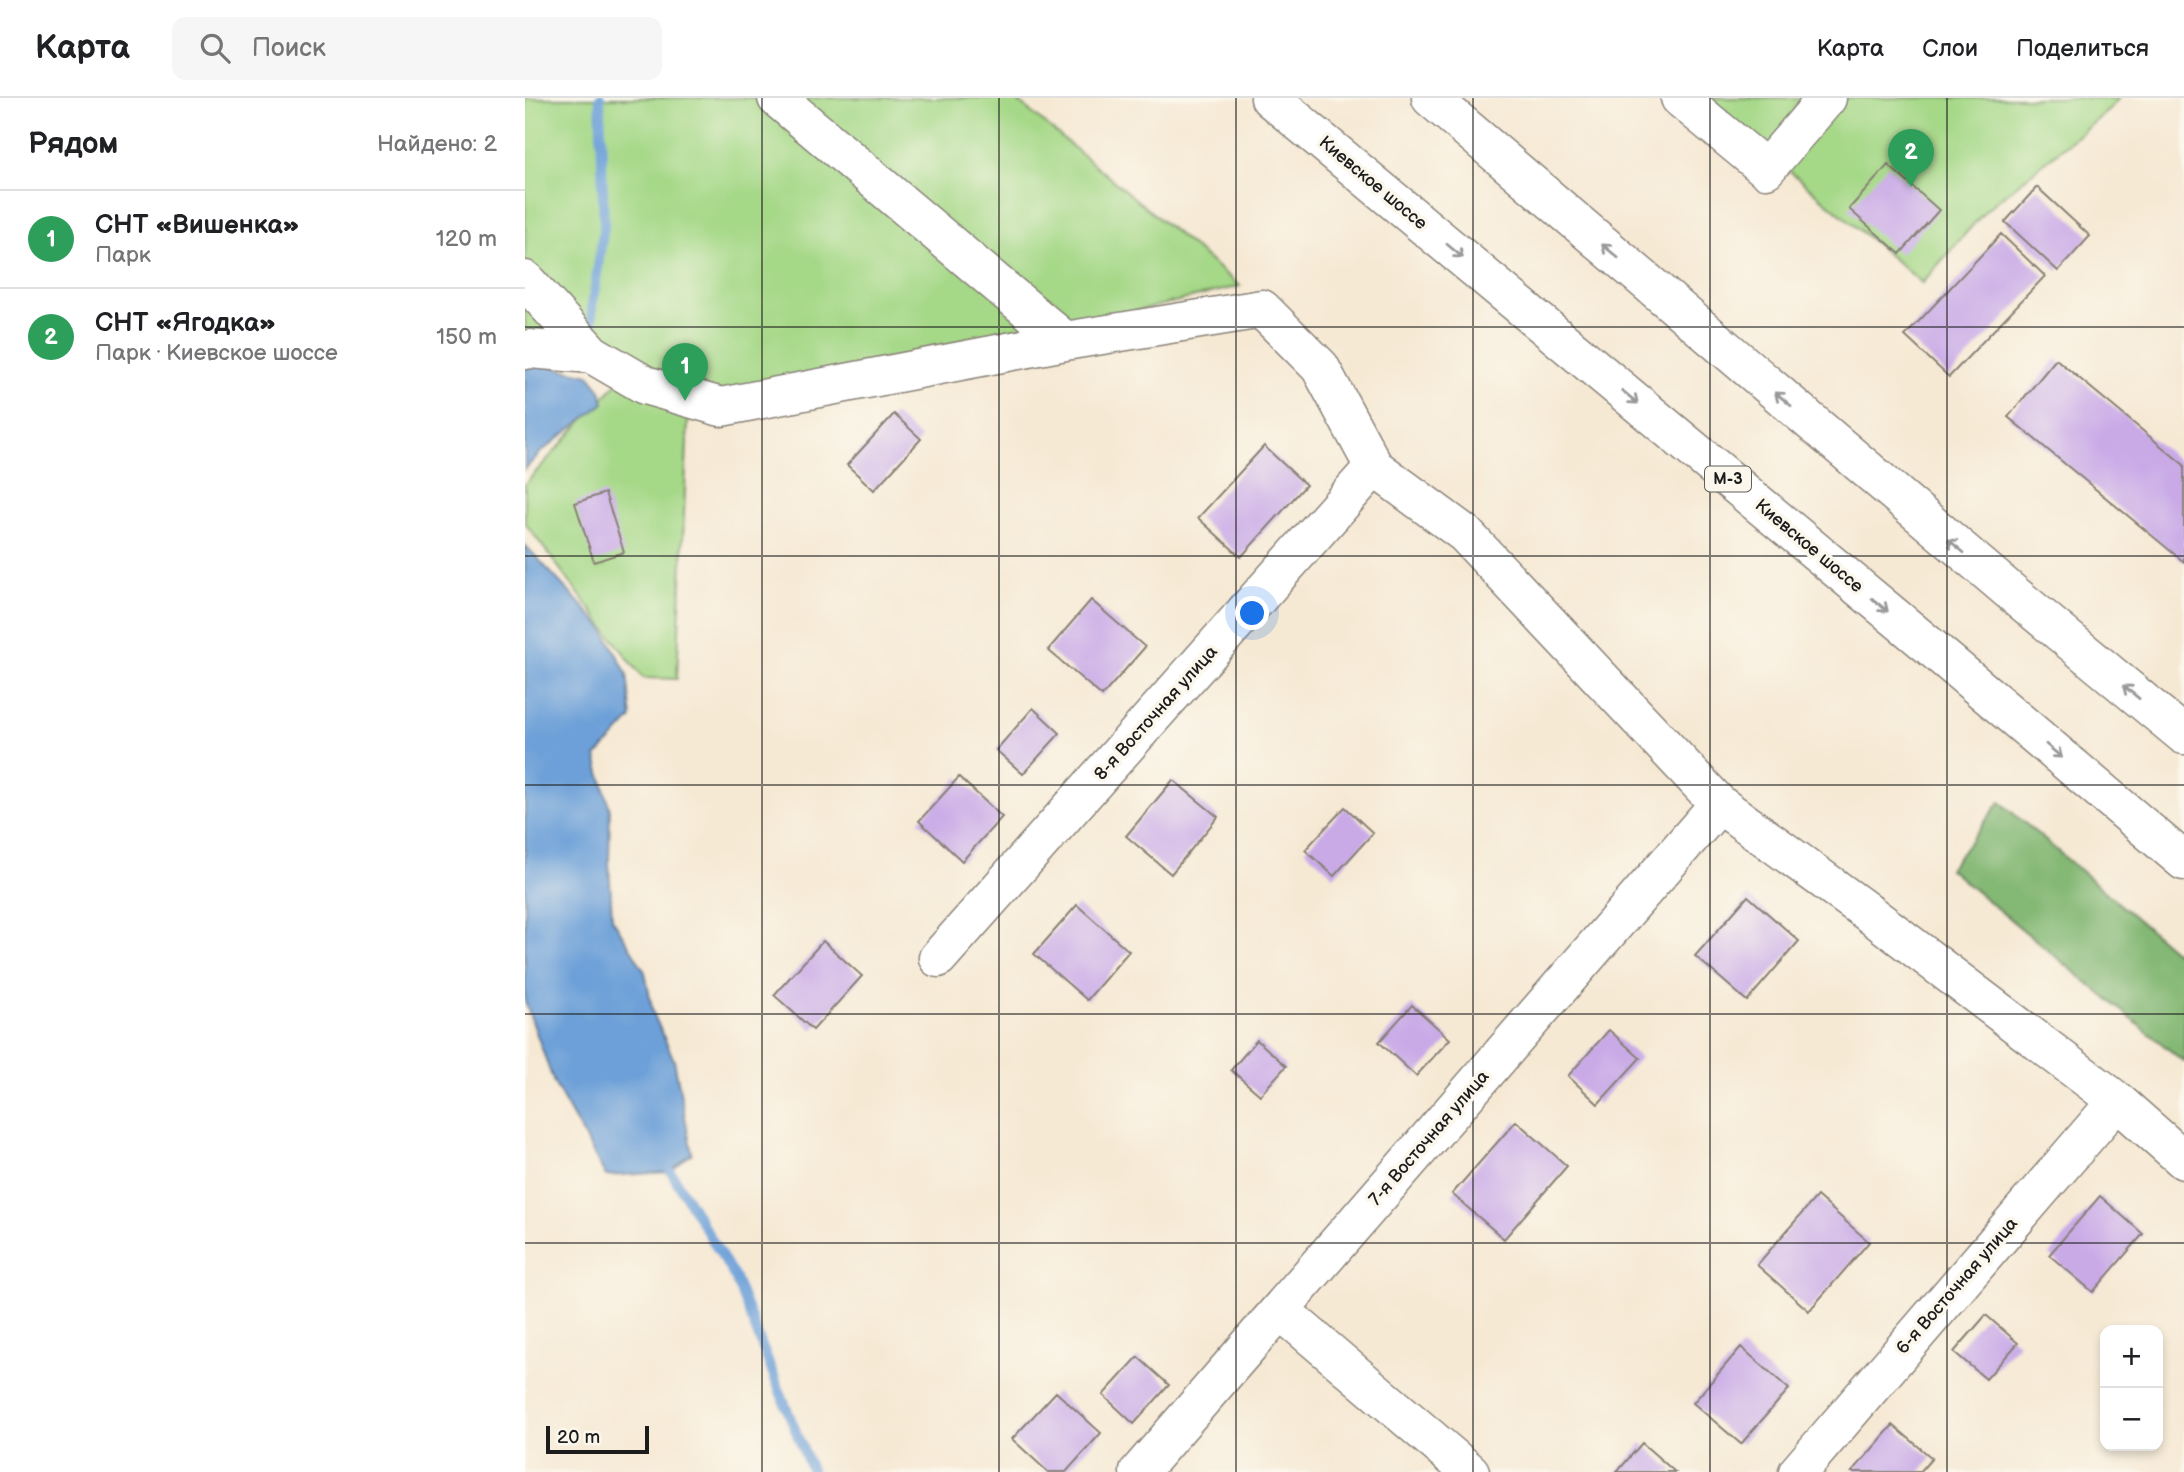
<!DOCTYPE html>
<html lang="ru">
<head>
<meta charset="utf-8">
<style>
  :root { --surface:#fff; --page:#f6f6f6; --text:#202124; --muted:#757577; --line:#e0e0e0; --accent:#0f766e }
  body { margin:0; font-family:"Balsamiq Sans",sans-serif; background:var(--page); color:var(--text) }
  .controls { position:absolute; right:21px; bottom:21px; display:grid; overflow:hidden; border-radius:14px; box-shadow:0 4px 10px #0003 }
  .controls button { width:63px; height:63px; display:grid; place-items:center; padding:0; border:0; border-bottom:2px solid var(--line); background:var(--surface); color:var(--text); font:35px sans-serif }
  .scale { position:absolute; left:21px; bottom:18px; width:103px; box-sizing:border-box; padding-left:7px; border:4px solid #1c1c1c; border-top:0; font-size:19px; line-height:24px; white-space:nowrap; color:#1c1c1c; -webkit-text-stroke:5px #fbf7ec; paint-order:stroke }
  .you { position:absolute; left:728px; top:516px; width:24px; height:24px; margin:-18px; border:5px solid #fff; border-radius:50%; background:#1a73e8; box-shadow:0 0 0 10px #1a73e833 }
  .badge { display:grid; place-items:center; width:46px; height:46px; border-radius:50%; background:var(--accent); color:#fff; font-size:23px; font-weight:700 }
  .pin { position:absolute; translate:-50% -58px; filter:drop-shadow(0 2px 4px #0008) }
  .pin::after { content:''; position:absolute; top:37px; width:24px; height:21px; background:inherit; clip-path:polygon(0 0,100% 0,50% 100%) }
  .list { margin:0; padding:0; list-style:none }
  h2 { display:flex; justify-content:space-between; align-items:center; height:91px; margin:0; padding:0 28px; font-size:30px }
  h2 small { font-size:23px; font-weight:400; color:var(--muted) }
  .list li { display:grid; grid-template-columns:46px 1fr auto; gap:21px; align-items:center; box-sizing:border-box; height:98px; padding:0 28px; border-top:2px solid var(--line) }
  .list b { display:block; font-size:26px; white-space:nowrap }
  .list p { margin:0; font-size:23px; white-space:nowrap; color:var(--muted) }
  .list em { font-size:23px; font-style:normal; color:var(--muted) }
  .icon { flex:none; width:38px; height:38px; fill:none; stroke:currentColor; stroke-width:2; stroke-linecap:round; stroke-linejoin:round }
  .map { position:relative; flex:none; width:1659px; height:1374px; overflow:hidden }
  header { display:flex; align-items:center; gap:42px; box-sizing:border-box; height:98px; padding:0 35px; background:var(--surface); border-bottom:2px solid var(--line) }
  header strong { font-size:33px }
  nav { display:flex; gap:38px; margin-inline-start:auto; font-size:24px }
  .search { width:490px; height:63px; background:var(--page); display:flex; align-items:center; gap:18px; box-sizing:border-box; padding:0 24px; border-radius:14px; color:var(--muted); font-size:26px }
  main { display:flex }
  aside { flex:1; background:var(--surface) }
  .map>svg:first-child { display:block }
  .green { fill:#a5d887; stroke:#607a52; stroke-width:2 }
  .forest { fill:#84b874; stroke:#506a48; stroke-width:2 }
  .water { fill:#6da0d8; stroke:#445e7a; stroke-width:2 }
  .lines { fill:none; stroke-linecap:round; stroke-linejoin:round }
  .stream { stroke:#6da0d8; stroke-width:10 }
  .building { fill:#c9aae7 }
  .minor-casing { stroke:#898278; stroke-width:41 }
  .highway-casing { stroke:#898278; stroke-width:41 }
  .minor { stroke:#fff; stroke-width:38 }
  .highway { stroke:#fff; stroke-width:38 }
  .oneway { stroke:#999 }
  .grid { fill:none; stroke:#1c1c1c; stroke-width:2; stroke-opacity:0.55 }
  .labels { text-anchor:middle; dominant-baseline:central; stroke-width:7; stroke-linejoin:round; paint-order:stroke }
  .shield { fill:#fbf7ec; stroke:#5f5e5a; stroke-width:2 }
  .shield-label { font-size:16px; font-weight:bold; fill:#1c1c1c }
  .street-label { font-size:18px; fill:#1c1c1c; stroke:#fbf7ec }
</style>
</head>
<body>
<header>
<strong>Карта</strong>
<div class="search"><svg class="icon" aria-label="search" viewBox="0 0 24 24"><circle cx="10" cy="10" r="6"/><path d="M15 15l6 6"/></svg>Поиск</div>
<nav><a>Карта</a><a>Слои</a><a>Поделиться</a></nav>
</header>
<main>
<aside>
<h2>Рядом<small>Найдено: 2</small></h2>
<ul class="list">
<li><span class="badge" style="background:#2e9e5b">1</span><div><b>СНТ «Вишенка»</b><p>Парк</p></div><em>120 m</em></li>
<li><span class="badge" style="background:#2e9e5b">2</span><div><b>СНТ «Ягодка»</b><p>Парк · Киевское шоссе</p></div><em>150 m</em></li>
</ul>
</aside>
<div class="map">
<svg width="1659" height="1374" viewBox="0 0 1659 1374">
  <rect width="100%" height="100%" fill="#fbf7ec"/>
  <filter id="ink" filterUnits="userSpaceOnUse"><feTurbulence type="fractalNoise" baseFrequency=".0143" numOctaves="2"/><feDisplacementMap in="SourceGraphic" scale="14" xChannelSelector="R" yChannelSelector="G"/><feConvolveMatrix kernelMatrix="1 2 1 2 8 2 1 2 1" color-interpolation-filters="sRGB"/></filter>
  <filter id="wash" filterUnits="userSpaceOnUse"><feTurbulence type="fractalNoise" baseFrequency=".00686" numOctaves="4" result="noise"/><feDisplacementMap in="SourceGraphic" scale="28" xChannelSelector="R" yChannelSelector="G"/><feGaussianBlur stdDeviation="1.57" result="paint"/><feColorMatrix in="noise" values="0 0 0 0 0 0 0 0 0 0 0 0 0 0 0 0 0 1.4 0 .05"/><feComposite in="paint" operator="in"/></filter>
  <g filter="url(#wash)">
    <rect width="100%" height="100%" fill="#f6e9d4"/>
    <path class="green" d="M 0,0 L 489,0 L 715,188 L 163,322 L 152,581 L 118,580 L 0,425 L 0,386 L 102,274 L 0,243 Z
      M 1178,0 L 1594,0 L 1584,12 L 1462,111 L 1397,185 Z"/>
    <path class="forest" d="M 1475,704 L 1659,861 L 1659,964 L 1424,771 Z"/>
    <path class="water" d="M 0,263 L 64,277 L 76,292 L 79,305 L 16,354 L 0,371 Z
      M 0,447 L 78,530 L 102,576 L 107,620 L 71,659 L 85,712 L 84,764 L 87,820 L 120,874 L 128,915 L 149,962 L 167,1055 L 145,1074 L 81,1078 L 29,985 L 0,903 Z"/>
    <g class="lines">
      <path class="stream" d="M 67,241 L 67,209 L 79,128 L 75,0
        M 140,1064 L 210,1180 L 287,1374"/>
    </g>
    <g id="blocks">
      <path class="building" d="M 1363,67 L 1414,112 L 1375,156 L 1324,111 Z
        M 1512,89 L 1565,138 L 1533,173 L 1480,124 Z
        M 1476,136 L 1520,178 L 1424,279 L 1380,238 Z
        M 1531,261 L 1659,367 L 1659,464 L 1483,319 Z
        M 369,316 L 396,341 L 349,392 L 322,367 Z
        M 739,348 L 781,387 L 716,459 L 673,420 Z
        M 80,395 L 99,454 L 69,464 L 50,405 Z
        M 566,502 L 620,549 L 577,598 L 523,552 Z
        M 508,610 L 535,635 L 498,676 L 471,652 Z
        M 434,679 L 477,719 L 437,763 L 394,723 Z
        M 648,682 L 693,719 L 646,776 L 601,738 Z
        M 820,709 L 848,735 L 809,778 L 780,752 Z
        M 1223,798 L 1274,843 L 1222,903 L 1170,858 Z
        M 552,807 L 604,853 L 562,902 L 509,856 Z
        M 298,843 L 337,878 L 288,932 L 249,897 Z
        M 887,907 L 925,941 L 891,978 L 854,944 Z
        M 1084,932 L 1115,960 L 1073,1006 L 1043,978 Z
        M 732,942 L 761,968 L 735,997 L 706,972 Z
        M 991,1023 L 1042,1068 L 979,1141 L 927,1096 Z
        M 1292,1098 L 1344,1144 L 1284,1213 L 1232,1167 Z
        M 1575,1098 L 1618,1136 L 1568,1194 L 1524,1157 Z
        M 1461,1217 L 1493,1245 L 1461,1281 L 1429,1254 Z
        M 1216,1249 L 1264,1291 L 1216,1346 L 1168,1305 Z
        M 613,1259 L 644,1287 L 609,1326 L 578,1297 Z
        M 531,1294 L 576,1335 L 541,1374 L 523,1374 L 487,1341 Z
        M 1368,1327 L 1407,1360 L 1395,1374 L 1327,1374 Z
        M 1117,1345 L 1150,1374 L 1092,1374 Z"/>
    </g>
  </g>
  <g filter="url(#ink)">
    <use href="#blocks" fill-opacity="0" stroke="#898278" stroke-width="2"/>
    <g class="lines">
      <g class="minor-casing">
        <path id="minor" d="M 252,0 L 540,243
          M 1155,0 L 1241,71 L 1302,0
          M 0,182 L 67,256
          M 0,252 L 4,251 L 67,256 L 120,287 L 196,309 L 540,243 L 737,211 L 795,269 L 849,369 L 940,436 L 1194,706 L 1337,810 L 1592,1003 L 1659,1062
          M 413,860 L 849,369
          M 755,1212 L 945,1374
          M 614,1374 L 1194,706
          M 1273,1374 L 1592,1003"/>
      </g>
      <g class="highway-casing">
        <path id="highway" d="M 745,0 L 1413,555 L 1659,763
          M 906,0 L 1486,494 L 1659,637"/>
      </g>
      <use href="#minor" class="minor"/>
      <use href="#highway" class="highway"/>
    </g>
    <defs><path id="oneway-shaft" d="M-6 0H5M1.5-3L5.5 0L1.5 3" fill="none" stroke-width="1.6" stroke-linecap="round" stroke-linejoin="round" transform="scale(1.75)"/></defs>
    <g class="oneway">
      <use href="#oneway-shaft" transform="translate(930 153) rotate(40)"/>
      <use href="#oneway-shaft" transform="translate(1085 153) rotate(-140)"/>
      <use href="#oneway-shaft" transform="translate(1105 299) rotate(40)"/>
      <use href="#oneway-shaft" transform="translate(1258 301) rotate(-140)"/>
      <use href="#oneway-shaft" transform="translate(1431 448) rotate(-140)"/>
      <use href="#oneway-shaft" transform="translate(1355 507) rotate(40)"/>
      <use href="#oneway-shaft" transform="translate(1606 594) rotate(-141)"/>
      <use href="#oneway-shaft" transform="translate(1529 653) rotate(40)"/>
    </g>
  </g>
  <path class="grid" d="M 237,0 L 237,1374M 474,0 L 474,1374M 711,0 L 711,1374M 948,0 L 948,1374M 1185,0 L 1185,1374M 1422,0 L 1422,1374M 0,229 L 1659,229M 0,458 L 1659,458M 0,687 L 1659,687M 0,916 L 1659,916M 0,1145 L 1659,1145"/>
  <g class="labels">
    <rect class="shield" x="1180" y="368.5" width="46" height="25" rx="5"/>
    <g class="shield-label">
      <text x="1203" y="381">М-3</text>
    </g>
    <g class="street-label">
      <text transform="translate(848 85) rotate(40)">Киевское шоссе</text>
      <text transform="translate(1284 448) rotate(40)">Киевское шоссе</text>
      <text transform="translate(631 615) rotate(-48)">8-я Восточная улица</text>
      <text transform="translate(904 1040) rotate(-49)">7-я Восточная улица</text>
      <text transform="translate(1432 1188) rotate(-49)">6-я Восточная улица</text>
    </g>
  </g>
</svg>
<div class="controls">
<button>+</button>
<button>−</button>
</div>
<div class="scale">20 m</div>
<div class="you"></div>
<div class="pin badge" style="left:160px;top:303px;background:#2e9e5b">1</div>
<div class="pin badge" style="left:1386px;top:89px;background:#2e9e5b">2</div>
</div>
</main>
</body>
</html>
